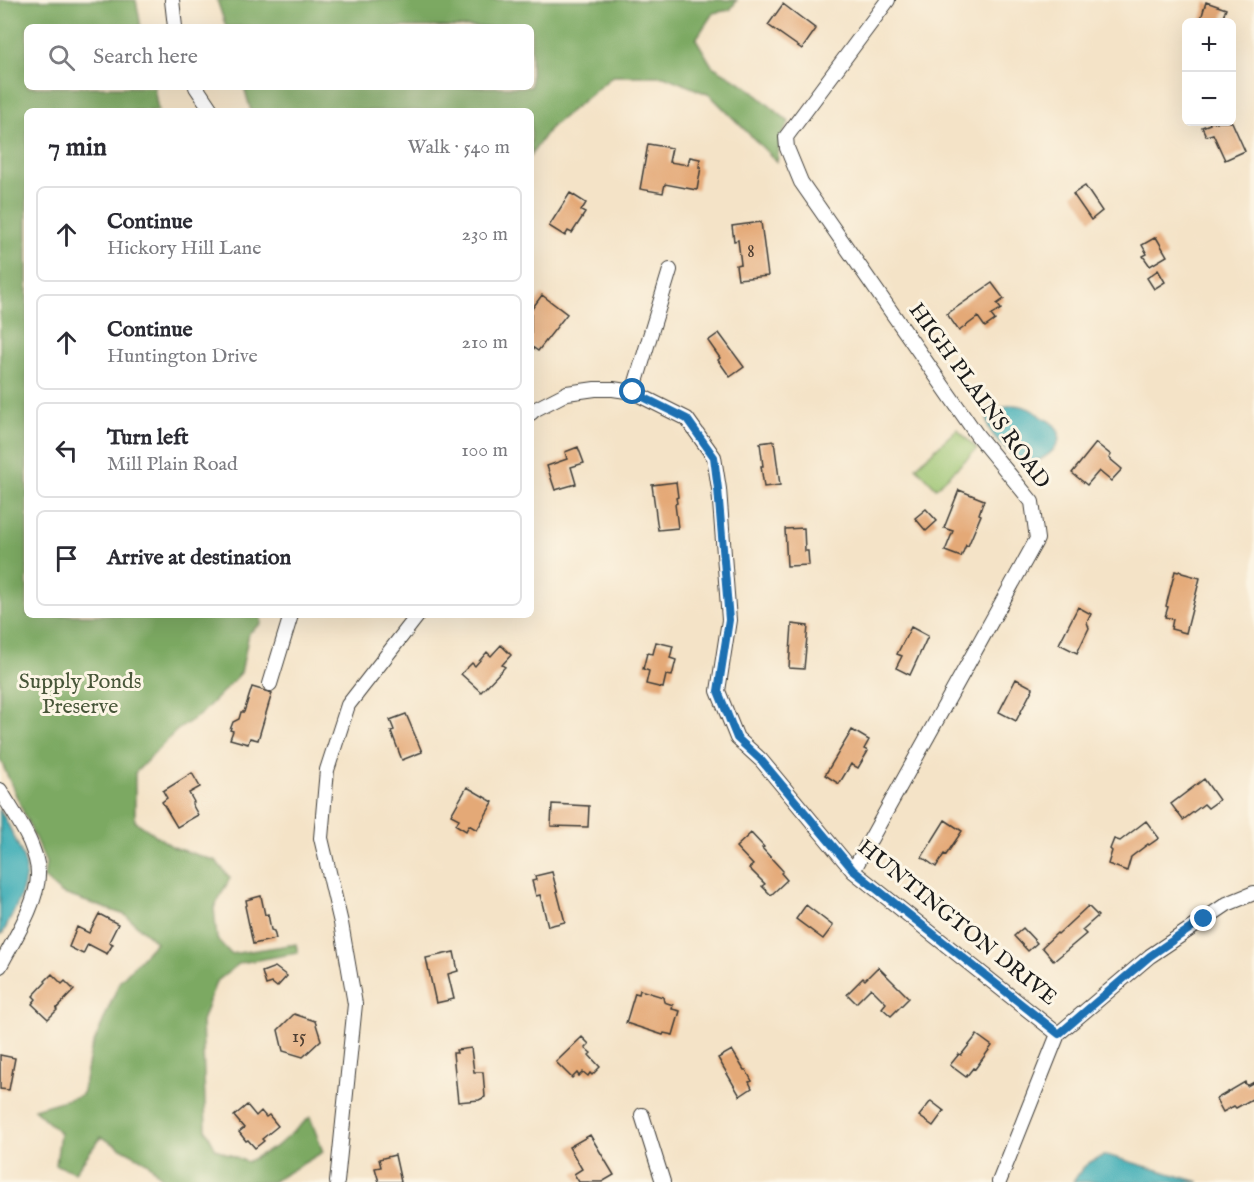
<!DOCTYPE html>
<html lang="en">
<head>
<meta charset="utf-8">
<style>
  :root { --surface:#fff; --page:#f2f2f3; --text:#2b2b33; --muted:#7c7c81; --line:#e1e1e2 }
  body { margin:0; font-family:"IM FELL English",serif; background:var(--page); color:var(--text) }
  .controls { position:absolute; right:18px; top:18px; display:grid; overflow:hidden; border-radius:9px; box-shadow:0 6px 24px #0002 }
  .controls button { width:54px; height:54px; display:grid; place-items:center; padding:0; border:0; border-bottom:2px solid var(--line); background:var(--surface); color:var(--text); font:30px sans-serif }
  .stop { position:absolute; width:18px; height:18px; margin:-14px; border:4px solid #1f6fb2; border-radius:50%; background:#fff }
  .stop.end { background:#1f6fb2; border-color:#fff; box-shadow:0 2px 6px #0008 }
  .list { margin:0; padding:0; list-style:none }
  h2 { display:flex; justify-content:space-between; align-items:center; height:78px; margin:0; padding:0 24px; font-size:26px }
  h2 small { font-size:20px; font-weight:400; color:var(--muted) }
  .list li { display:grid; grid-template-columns:39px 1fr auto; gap:18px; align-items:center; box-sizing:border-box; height:96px; margin:0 12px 12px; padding:0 12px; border:2px solid var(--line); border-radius:9px }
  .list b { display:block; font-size:22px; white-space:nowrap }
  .list p { margin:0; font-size:20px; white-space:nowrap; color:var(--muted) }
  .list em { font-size:20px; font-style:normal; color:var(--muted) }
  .icon { flex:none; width:33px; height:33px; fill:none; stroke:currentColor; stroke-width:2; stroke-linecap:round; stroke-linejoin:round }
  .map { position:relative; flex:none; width:1254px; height:1182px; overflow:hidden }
  .search { position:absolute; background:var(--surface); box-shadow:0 6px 24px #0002; left:24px; top:24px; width:510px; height:66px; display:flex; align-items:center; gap:15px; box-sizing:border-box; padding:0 21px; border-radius:9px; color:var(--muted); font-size:22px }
  .panel { position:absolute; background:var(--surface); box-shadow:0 6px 24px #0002; left:24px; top:108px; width:510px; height:510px; border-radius:9px }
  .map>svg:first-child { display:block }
  .green { fill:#9ac36f; stroke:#5b7046; stroke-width:1.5 }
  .forest { fill:#7ba962; stroke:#4c623f; stroke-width:1.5 }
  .water { fill:#3bacb5; stroke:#2c6468; stroke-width:1.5 }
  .building { fill:#e4a977 }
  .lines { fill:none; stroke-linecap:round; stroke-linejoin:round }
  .minor-casing { stroke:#3c3a36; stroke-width:16 }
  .minor { stroke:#fff; stroke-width:14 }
  .route { stroke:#1f6fb2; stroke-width:8 }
  .labels { text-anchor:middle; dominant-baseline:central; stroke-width:6; stroke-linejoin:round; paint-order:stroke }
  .number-label { font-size:20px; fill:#4e3f33 }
  .street-label { font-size:22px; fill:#1c1c1c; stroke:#fcf5e5 }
  .park-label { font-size:22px; fill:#485639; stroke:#fcf5e5 }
</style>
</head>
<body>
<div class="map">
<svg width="1254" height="1182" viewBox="0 0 1254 1182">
  <rect width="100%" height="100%" fill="#fcf5e5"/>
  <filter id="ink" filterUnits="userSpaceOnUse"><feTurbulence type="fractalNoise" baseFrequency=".0167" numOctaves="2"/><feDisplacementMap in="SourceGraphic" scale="12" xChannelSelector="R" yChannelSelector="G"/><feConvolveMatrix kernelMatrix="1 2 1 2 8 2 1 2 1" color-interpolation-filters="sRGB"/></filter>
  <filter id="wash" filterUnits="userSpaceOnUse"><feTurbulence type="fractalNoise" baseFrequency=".008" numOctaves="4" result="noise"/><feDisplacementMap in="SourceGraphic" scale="24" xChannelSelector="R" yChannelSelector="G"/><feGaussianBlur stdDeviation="1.35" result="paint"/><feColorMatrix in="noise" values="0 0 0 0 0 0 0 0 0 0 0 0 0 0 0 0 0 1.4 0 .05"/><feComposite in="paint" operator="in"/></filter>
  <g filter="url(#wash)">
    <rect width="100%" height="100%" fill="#f4e3c7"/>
    <path class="green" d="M 957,429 L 977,449 L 936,488 L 916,467 Z"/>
    <path class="forest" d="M 0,0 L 136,0 L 141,27 L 27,27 L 27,87 L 154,87 L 158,111 L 27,111 L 27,615 L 260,615 L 262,623 L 249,633 L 241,673 L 201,714 L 176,731 L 135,773 L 135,821 L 173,847 L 216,861 L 230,878 L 214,908 L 217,939 L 231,954 L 296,944 L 298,953 L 240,963 L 216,982 L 202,1021 L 206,1130 L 216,1149 L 247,1162 L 277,1146 L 310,1117 L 323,1152 L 272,1182 L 166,1182 L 147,1162 L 101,1137 L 75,1172 L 56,1165 L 60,1133 L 34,1109 L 82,1095 L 91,1050 L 120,981 L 156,942 L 125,915 L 61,893 L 44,878 L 46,863 L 0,759 Z
      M 217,0 L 737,0 L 730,10 L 713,13 L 696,39 L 712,66 L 745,85 L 789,122 L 781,137 L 777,162 L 710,95 L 664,76 L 613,76 L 549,129 L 531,155 L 531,111 L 251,111 L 244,87 L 531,87 L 531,27 L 226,27 Z"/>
    <path class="water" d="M 1011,405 C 1024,405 1031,409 1041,416 C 1045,419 1050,421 1053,424 C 1067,436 1055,451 1043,458 C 1038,461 1031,463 1025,461 C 1015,459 1006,449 999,442 C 979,420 985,412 1011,405 Z
      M 0,809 C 6,821 27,859 26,870 C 25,892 13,914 3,933 L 0,935 Z
      M 1103,1156 L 1110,1156 L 1199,1182 L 1073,1182 C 1083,1167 1085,1163 1103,1156 Z"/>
    <g id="blocks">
      <path class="building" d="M 1206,2 L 1226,9 L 1221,22 L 1200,22 Z
        M 783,4 L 816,29 L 802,49 L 768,25 Z
        M 1209,122 L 1232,122 L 1245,151 L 1225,160 L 1213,134 L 1206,136 L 1202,127 L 1210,124 Z
        M 648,144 L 672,148 L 669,162 L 688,165 L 690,157 L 700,159 L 699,167 L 701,167 L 697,190 L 665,184 L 663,193 L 640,189 Z
        M 1085,186 L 1102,211 L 1091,220 L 1073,194 Z
        M 570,193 L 586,203 L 581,211 L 585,213 L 572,233 L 568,231 L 565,236 L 549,226 Z
        M 761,222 L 768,276 L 738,279 L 736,265 L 741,264 L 738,240 L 734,241 L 732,226 Z
        M 1156,237 L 1167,256 L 1150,266 L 1143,256 L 1147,254 L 1142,245 Z
        M 1158,270 L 1165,282 L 1154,289 L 1147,278 Z
        M 992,283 L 1004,299 L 997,304 L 1001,309 L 991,315 L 995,320 L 985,327 L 978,317 L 959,331 L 947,314 Z
        M 542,295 L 567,314 L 538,351 L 531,346 L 531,310 Z
        M 719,333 L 744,367 L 730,377 L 718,360 L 720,358 L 708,341 Z
        M 774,441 L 780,485 L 764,487 L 761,466 L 763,466 L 760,443 Z
        M 1096,443 L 1111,455 L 1109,458 L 1122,469 L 1111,481 L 1099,471 L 1087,485 L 1072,473 Z
        M 578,447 L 584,463 L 571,467 L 576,484 L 555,490 L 547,466 L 567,459 L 565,452 Z
        M 676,482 L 678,497 L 676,498 L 677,503 L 675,504 L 678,528 L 658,530 L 652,485 Z
        M 959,490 L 984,500 L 979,514 L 981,515 L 968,546 L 966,545 L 961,557 L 945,551 L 953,531 L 944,528 Z
        M 926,509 L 937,521 L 926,531 L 915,518 Z
        M 804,528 L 805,551 L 808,551 L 809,565 L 787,566 L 785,529 Z
        M 1175,571 L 1178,572 L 1180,571 L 1182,573 L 1200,578 L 1186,633 L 1171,629 L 1173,619 L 1165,617 L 1168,607 L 1166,606 Z
        M 1078,607 L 1091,614 L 1087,622 L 1089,628 L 1077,653 L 1059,644 Z
        M 792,624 L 808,626 L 804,669 L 789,668 Z
        M 911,627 L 928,636 L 910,675 L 896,668 L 902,656 L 897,654 Z
        M 656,642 L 673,646 L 670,658 L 676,660 L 672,676 L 666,675 L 663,688 L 646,684 L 649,671 L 643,669 L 647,653 L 653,654 Z
        M 501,645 L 511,655 L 502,665 L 505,667 L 481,692 L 461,674 L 472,663 L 475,666 L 487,652 L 491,656 Z
        M 1016,679 L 1033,688 L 1016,721 L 999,712 Z
        M 252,687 L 272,693 L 258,740 L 250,738 L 248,744 L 230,739 L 233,731 L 230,730 L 233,722 L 239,719 L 241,712 L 244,712 Z
        M 406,714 L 422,752 L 402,760 L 391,731 L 394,730 L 390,720 Z
        M 852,730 L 869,740 L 864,749 L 868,751 L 858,768 L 851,764 L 839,784 L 825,775 Z
        M 192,773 L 200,787 L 189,793 L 194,802 L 192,804 L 198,815 L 177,827 L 162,802 L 167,798 L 163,791 Z
        M 1204,779 L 1219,800 L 1208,808 L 1204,804 L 1183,820 L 1171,804 Z
        M 467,787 L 493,802 L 477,830 L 469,825 L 466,831 L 456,825 L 459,819 L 451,815 Z
        M 552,804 L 589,806 L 588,827 L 551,826 Z
        M 945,820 L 962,831 L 946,855 L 944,854 L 936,867 L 922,857 Z
        M 1146,821 L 1159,838 L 1149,845 L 1148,844 L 1131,857 L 1127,871 L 1108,864 L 1112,851 L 1110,849 L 1114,839 L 1120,841 Z
        M 751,833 L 764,847 L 762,848 L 783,871 L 781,873 L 787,880 L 771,895 L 762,886 L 765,884 L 749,868 L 753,865 L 736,847 Z
        M 552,872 L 565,922 L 548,926 L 540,895 L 536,896 L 532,881 L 536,880 L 535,876 Z
        M 261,896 L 265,915 L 268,914 L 271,930 L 274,931 L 276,939 L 253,944 L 245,906 L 247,905 L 246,900 Z
        M 806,905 L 833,926 L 823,939 L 796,919 Z
        M 1088,906 L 1098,916 L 1082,930 L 1086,934 L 1054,961 L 1042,947 L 1057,933 L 1058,934 Z
        M 99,914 L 118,924 L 109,942 L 113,944 L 107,954 L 88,944 L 83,954 L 69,947 L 77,927 L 89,933 Z
        M 1023,928 L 1037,943 L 1028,951 L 1014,936 Z
        M 454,952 L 458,971 L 448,974 L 454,999 L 436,1003 L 426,958 Z
        M 275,967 L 287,976 L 277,987 L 272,983 L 266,985 L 262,972 Z
        M 878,967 L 909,998 L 891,1016 L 882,1008 L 886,1003 L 871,988 L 856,1003 L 847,994 L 863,978 L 865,980 Z
        M 52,974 L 62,984 L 65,981 L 74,990 L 56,1009 L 57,1010 L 48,1019 L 32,1004 L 36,999 L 33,996 L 46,982 L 45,981 Z
        M 640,990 L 663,997 L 664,1002 L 673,1005 L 672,1009 L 680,1011 L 673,1035 L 664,1033 L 663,1035 L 626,1023 L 635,993 L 639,994 Z
        M 294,1014 L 315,1021 L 321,1040 L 303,1057 L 283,1051 L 278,1030 Z
        M 977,1035 L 992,1046 L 975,1069 L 973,1068 L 966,1077 L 950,1065 L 959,1054 L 961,1055 Z
        M 582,1037 L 589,1044 L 585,1048 L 591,1053 L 589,1055 L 600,1067 L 592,1075 L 590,1073 L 588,1076 L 583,1072 L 579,1076 L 577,1073 L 572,1078 L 556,1062 Z
        M 471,1048 L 474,1072 L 483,1072 L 485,1097 L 479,1100 L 458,1102 L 453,1053 L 457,1053 L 456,1050 Z
        M 732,1050 L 744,1070 L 746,1070 L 752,1081 L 749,1082 L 752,1088 L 740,1096 L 718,1058 Z
        M 0,1055 L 15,1058 L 9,1090 L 0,1089 Z
        M 1245,1082 L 1247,1086 L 1254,1082 L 1254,1098 L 1236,1108 L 1234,1106 L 1223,1112 L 1216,1099 Z
        M 931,1101 L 944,1111 L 933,1126 L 919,1116 Z
        M 247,1105 L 256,1116 L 261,1111 L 266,1117 L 269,1115 L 278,1126 L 262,1139 L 264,1141 L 255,1148 L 248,1140 L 246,1141 L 239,1132 L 244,1128 L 234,1116 Z
        M 590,1135 L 614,1175 L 602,1182 L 579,1182 L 574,1174 L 582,1169 L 569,1147 Z
        M 395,1155 L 401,1182 L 379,1182 L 375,1168 L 381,1167 L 379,1159 Z"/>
    </g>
  </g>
  <g filter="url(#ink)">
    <use href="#blocks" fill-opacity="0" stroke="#3c3a36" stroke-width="1.5"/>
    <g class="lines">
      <g class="minor-casing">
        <path id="minor" d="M 172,0 L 175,27
          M 196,87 L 212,111
          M 633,392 L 670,270
          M 531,413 L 534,410 L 567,393 L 595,389 L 613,389 L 633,392 L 687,419 L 714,457 L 719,489 L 729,620 L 718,691 L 737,738 L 761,760 L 853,871 L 1058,1034
          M 270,684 L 291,615
          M 0,790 C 10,807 22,824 30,842 C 34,852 38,862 38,873 C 39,901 13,941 0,966
          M 853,871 L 1037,539 L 1032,502 L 977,435 L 801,182 L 787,148 L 786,137 L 888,0
          M 642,1115 L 663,1182
          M 337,1182 L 355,1004 L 341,923 L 321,838 L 327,770 L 348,705 L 418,615
          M 999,1182 L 1058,1034 L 1150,956 L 1227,904 L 1254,893"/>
      </g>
      <use href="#minor" class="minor"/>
    </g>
  </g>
  <g class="lines" filter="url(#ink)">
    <path class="route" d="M 633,392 L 687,419 L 714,457 L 718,489 L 729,620 L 718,691 L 737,738 L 761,760 L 854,871 L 1059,1034 L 1150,956 L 1204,919"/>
  </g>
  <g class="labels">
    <g class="number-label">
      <text x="751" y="251">8</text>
      <text x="299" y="1036">15</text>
    </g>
    <g class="street-label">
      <text transform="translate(979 396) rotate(54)">HIGH PLAINS ROAD</text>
      <text transform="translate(957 923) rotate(39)">HUNTINGTON DRIVE</text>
    </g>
    <g class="park-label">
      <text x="80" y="682">Supply Ponds<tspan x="80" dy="25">Preserve</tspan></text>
    </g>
  </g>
</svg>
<div class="controls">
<button>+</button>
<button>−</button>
</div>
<div class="stop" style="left:633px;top:392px"></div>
<div class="stop end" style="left:1204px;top:919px"></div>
<div class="search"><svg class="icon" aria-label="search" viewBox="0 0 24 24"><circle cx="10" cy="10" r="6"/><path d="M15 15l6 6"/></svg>Search here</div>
<section class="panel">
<h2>7 min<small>Walk · 540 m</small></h2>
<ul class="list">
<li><svg class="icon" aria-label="ahead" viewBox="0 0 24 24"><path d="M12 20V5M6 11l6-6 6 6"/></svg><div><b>Continue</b><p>Hickory Hill Lane</p></div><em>230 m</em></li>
<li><svg class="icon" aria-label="ahead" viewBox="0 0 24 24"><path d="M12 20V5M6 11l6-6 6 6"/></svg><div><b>Continue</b><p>Huntington Drive</p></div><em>210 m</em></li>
<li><svg class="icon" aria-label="left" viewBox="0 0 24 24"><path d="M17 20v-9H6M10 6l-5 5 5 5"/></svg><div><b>Turn left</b><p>Mill Plain Road</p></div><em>100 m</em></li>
<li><svg class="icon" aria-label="arrive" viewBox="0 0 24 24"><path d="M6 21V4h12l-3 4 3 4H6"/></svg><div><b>Arrive at destination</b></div></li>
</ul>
</section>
</div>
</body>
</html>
